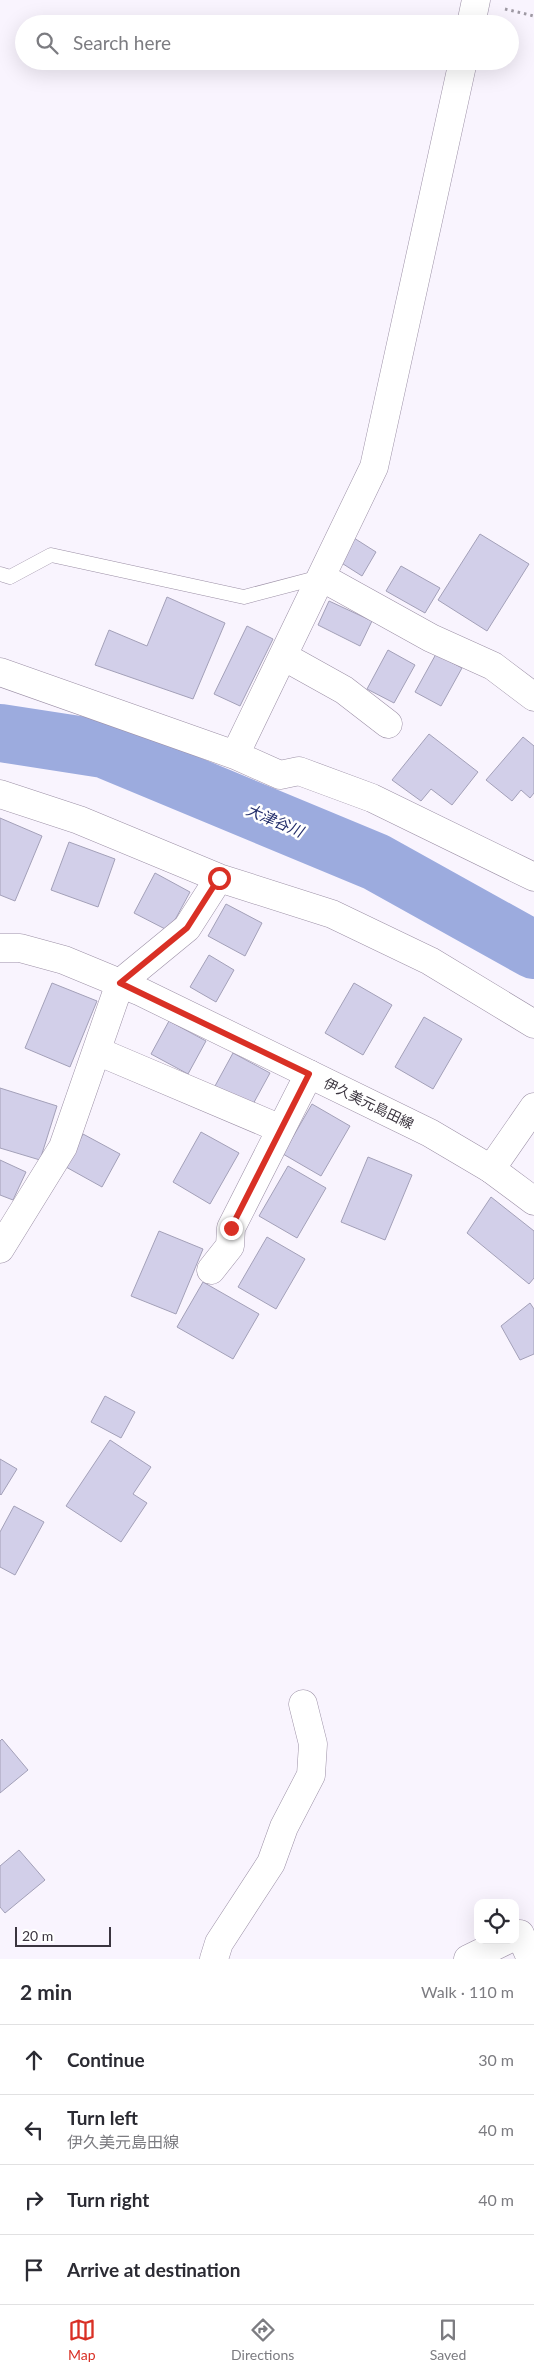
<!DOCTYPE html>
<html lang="en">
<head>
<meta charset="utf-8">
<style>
  :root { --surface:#fff; --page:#f7f7f7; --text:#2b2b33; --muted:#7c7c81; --line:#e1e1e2; --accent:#d93025 }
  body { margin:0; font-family:Lato,"Noto Sans JP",sans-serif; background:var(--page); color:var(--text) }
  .controls { position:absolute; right:15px; bottom:15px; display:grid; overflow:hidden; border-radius:10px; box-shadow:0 5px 20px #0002 }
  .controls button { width:45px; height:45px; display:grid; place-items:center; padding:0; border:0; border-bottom:1px solid var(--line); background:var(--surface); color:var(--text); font:25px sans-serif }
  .scale { position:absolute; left:15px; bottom:12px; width:96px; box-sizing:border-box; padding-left:5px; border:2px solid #3b353f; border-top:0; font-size:14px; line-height:18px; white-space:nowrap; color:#3b353f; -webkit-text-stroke:4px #fff; paint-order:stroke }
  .stop { position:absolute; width:15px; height:15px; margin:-11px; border:4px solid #d93025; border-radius:50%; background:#fff }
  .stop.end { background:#d93025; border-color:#fff; box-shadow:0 1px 5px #0008 }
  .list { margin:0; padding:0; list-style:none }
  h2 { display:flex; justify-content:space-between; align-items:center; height:65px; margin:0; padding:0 20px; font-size:21px }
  h2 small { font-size:16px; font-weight:400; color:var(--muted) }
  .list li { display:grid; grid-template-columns:32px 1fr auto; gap:15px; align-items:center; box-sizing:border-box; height:70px; padding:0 20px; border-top:1px solid var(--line) }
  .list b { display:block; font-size:19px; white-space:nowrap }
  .list p { margin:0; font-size:16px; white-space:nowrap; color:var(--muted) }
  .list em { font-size:16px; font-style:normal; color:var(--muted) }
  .icon { flex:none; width:28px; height:28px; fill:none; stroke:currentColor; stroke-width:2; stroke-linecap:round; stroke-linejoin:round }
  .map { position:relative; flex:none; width:534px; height:1959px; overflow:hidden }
  .search { position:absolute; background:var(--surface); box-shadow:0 5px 20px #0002; left:15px; right:15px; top:15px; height:55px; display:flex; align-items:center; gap:12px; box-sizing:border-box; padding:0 18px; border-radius:28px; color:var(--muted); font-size:19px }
  .sheet { height:345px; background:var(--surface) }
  nav { display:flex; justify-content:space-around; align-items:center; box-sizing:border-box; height:70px; border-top:1px solid var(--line); background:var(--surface); font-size:14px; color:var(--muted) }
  nav a { display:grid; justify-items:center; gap:2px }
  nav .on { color:var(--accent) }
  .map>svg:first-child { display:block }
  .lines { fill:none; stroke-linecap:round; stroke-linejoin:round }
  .river { stroke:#9cabde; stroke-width:58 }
  .building { fill:#d2cfe9; stroke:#a3a0b8 }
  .service-casing { stroke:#9c90a6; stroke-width:15 }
  .minor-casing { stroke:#9c90a6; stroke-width:29 }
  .tertiary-casing { stroke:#9c90a6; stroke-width:29 }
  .secondary-casing { stroke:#9c90a6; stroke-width:29 }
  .path { stroke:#9e99a3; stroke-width:3; stroke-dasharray:2.5 4; stroke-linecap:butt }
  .service { stroke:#fff; stroke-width:14 }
  .minor { stroke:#fff; stroke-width:28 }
  .tertiary { stroke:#fff; stroke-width:28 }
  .secondary { stroke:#fff; stroke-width:28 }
  .route { stroke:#d93025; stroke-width:6 }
  .labels { text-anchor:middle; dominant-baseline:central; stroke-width:5; stroke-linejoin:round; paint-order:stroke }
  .street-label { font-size:14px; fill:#3b353f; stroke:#fff }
  .water-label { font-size:15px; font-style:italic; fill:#242f6c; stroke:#fff }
</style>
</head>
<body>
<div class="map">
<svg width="534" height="1959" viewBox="0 0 534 1959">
  <rect width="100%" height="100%" fill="#f9f4fe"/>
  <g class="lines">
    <path class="river" d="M 0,733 L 104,749 L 376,862 L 534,950"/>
  </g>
  <path class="building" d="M 480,534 L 529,564 L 487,631 L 438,600 Z
    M 354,538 L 376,552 L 362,576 L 340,562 Z
    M 401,566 L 440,588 L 425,613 L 386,591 Z
    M 167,597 L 225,623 L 193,699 L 95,665 L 109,630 L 147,646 Z
    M 329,601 L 372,621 L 360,646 L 318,625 Z
    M 247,626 L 273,639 L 240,706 L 214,694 Z
    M 388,650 L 415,665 L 394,703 L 367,689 Z
    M 436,654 L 462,668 L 441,706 L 415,692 Z
    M 429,734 L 478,772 L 452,805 L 431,789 L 421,801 L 392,780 Z
    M 523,737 L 534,746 L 534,793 L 530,798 L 521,790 L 512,801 L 486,780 Z
    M 0,818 L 42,836 L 15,901 L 0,895 Z
    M 69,842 L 115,859 L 98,907 L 51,890 Z
    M 155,873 L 190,892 L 169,931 L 134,913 Z
    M 226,904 L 262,923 L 245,956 L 208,936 Z
    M 209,955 L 234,970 L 216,1002 L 190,987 Z
    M 52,983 L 97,1001 L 70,1067 L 25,1048 Z
    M 354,983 L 392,1005 L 363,1055 L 325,1033 Z
    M 424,1017 L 462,1039 L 433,1089 L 395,1067 Z
    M 169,1021 L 206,1041 L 188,1074 L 151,1054 Z
    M 233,1053 L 270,1073 L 252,1106 L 215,1086 Z
    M 0,1088 L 57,1106 L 40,1160 L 0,1148 Z
    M 312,1104 L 350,1126 L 321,1176 L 283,1154 Z
    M 201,1132 L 239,1153 L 210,1204 L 173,1182 Z
    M 83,1134 L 120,1154 L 102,1187 L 66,1167 Z
    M 368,1157 L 412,1175 L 385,1240 L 341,1222 Z
    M 0,1160 L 26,1172 L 13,1200 L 0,1195 Z
    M 288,1166 L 326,1188 L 297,1238 L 259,1216 Z
    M 491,1197 L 534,1231 L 534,1278 L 529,1284 L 467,1233 Z
    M 159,1231 L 203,1249 L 176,1314 L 131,1296 Z
    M 267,1237 L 305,1259 L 276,1309 L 238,1287 Z
    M 203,1282 L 259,1314 L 233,1359 L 177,1327 Z
    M 530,1303 L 534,1309 L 534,1354 L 520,1360 L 501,1326 Z
    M 105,1396 L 135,1412 L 121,1438 L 91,1422 Z
    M 110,1440 L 151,1467 L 133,1494 L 147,1503 L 121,1542 L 66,1506 Z
    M 0,1459 L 17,1469 L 1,1495 L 0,1494 Z
    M 14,1506 L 44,1522 L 15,1575 L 0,1567 L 0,1532 Z
    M 2,1739 L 28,1770 L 0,1793 L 0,1741 Z
    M 19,1850 L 45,1880 L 5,1913 L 0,1907 L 0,1866 Z"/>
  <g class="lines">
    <g class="service-casing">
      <path id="service" d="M 0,574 L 10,577 L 51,555 L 244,597 L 320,577"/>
    </g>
    <g class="minor-casing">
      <path id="minor" d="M 471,24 L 476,0
        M 321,577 L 431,638 L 493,666 L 534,697
        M 283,656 L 344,690 L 388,724
        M 0,672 L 235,755 L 280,775 L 299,771 L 372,798 L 534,877
        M 235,755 L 374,467 L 463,61
        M 0,794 L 79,820 L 219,878 L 332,914 L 430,961 L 534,1024
        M 97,1051 L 281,1129
        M 0,1249 L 63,1147 L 120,983 L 187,928 L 219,878
        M 211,1270 L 230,1246 L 231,1228 L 309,1074
        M 520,1934 L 531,1959
        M 214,1959 L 219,1943 L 271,1863 L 284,1827 L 311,1775 L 313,1744 L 303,1704
        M 468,1959 L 507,1940"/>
    </g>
    <g class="tertiary-casing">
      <path id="tertiary" d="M 491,1169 L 534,1107"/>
    </g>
    <g class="secondary-casing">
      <path id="secondary" d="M 0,948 L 20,948 L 64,960 L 139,991 L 430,1133 L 491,1169 L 534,1201"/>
    </g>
    <path class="path" d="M 505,9 L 534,16"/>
    <use href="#service" class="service"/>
    <use href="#minor" class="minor"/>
    <use href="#tertiary" class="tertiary"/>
    <use href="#secondary" class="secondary"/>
  </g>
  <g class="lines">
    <path class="route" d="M 219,878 L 187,928 L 120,983 L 309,1074 L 231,1228"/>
  </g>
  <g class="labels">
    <g class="street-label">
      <text transform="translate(369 1103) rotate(26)">伊久美元島田線</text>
    </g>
    <g class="water-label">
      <text transform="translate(275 820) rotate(23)">大津谷川</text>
    </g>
  </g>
</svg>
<div class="controls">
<button><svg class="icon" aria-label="locate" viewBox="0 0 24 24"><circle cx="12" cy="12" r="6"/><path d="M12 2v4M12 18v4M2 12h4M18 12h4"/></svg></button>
</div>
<div class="scale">20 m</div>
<div class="stop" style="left:219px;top:878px"></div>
<div class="stop end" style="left:231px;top:1228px"></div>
<div class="search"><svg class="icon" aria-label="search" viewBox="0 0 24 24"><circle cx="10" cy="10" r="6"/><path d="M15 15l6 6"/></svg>Search here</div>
</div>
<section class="sheet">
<h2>2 min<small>Walk · 110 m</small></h2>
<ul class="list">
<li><svg class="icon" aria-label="ahead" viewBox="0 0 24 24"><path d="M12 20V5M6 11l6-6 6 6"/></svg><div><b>Continue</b></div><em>30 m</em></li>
<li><svg class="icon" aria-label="left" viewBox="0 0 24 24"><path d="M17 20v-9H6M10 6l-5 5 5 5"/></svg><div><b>Turn left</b><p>伊久美元島田線</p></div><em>40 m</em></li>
<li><svg class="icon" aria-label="right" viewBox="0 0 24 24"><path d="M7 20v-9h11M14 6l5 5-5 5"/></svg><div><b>Turn right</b></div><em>40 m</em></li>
<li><svg class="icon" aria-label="arrive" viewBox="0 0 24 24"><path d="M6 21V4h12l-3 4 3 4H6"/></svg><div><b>Arrive at destination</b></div></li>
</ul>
</section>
<nav>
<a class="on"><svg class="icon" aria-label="map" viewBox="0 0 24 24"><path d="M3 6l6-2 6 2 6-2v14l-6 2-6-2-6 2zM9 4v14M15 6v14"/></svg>Map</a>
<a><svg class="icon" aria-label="directions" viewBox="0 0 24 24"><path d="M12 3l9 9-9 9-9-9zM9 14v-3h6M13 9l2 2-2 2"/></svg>Directions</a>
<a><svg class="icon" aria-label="saved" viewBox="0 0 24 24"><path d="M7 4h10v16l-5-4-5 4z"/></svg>Saved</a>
</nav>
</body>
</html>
